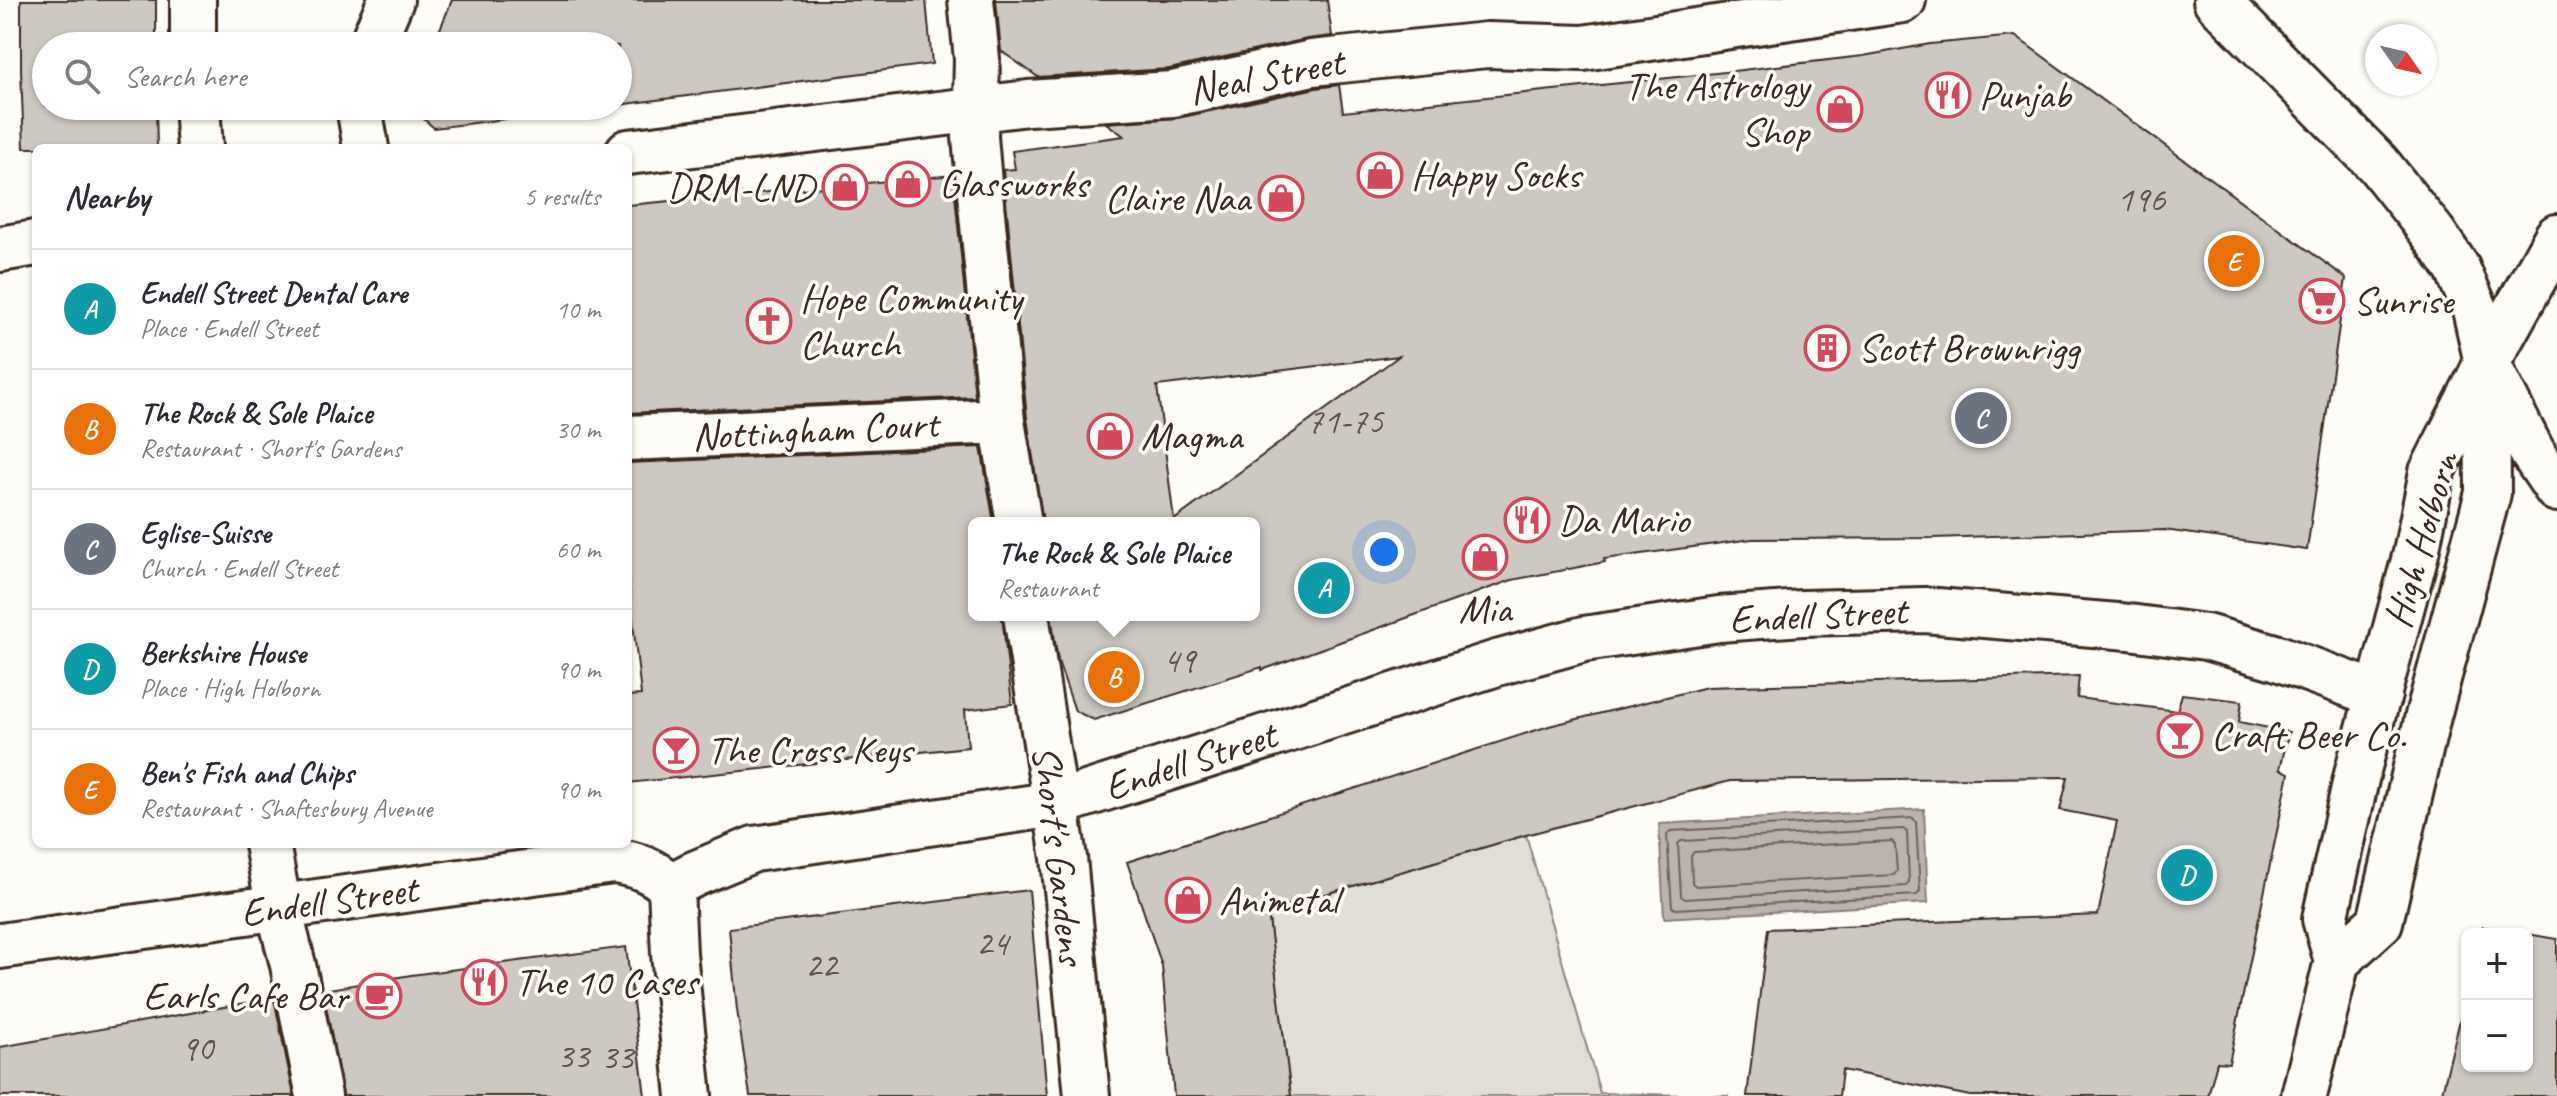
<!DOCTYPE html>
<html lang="en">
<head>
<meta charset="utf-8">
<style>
  :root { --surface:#fff; --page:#f2f2f3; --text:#2b2b33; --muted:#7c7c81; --line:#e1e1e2; --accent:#d1495b }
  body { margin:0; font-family:Caveat,sans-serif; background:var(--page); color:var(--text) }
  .controls { position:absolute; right:24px; bottom:24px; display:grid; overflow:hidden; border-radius:12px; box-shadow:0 2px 6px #0004 }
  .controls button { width:72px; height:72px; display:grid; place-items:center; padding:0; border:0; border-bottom:2px solid var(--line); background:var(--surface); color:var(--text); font:40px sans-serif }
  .compass { position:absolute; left:2365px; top:24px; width:72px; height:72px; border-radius:50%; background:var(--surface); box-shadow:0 2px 6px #0004; rotate:124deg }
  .you { position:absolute; left:1384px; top:552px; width:28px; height:28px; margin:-20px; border:6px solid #fff; border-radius:50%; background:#1a73e8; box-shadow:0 0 0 12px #1a73e833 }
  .badge { display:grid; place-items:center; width:52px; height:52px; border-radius:50%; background:var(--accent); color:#fff; font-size:26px; font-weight:700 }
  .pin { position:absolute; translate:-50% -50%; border:4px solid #fff; box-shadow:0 2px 8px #0006 }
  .popup { position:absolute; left:968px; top:517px; width:292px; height:104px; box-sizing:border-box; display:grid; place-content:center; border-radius:12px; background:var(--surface); filter:drop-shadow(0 2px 6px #0005); font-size:26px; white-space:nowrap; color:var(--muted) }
  .popup b { font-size:30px; color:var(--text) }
  .popup::after { content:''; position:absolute; left:50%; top:100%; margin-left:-16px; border:16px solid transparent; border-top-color:var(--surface) }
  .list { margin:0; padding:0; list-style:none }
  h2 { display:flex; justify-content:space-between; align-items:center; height:104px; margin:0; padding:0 32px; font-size:34px }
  h2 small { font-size:26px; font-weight:400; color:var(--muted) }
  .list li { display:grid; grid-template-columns:52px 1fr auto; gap:24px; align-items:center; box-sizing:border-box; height:120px; padding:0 32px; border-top:2px solid var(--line) }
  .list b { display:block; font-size:30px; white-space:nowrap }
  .list p { margin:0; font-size:26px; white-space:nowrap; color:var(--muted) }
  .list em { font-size:26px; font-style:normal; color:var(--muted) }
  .icon { flex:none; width:44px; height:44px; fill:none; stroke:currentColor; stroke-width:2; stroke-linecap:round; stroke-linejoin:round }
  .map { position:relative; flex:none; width:2557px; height:1096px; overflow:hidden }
  .search { position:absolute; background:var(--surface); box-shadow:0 2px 6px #0004; left:32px; top:32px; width:600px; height:88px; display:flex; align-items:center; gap:20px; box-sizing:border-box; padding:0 28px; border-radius:44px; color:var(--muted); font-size:30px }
  .panel { position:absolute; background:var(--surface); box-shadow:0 2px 6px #0004; left:32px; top:144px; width:600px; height:704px; border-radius:12px }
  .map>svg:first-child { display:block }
  .green { fill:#e1ded7; stroke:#8e847a; stroke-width:2 }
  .water { fill:#bbb4ad; stroke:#887d74; stroke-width:2 }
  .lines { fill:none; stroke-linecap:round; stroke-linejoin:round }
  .shore { stroke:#6e6157; stroke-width:2 }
  .building { fill:#cdc8c2; stroke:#3b2a1e; stroke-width:2; fill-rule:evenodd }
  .street-casing { stroke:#3b2a1e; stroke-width:50 }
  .secondary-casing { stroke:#3b2a1e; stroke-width:50 }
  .primary-casing { stroke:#3b2a1e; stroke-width:50 }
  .street { stroke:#fdfcf7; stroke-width:44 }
  .secondary { stroke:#fdfcf7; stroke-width:44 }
  .primary { stroke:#fdfcf7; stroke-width:44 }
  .labels { text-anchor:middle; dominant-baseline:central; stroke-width:7; stroke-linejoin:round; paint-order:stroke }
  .number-label { font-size:36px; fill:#605247 }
  .street-label { font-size:40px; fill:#3b2a1e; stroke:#fdfcf7 }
  .poi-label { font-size:40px; fill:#3b2a1e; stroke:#fdfcf7; text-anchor:start }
</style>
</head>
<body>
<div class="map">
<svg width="2557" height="1096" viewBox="0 0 2557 1096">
  <rect width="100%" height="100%" fill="#fdfcf7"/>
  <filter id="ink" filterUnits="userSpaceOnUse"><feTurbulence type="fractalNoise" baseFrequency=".0125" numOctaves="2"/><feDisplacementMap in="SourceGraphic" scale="16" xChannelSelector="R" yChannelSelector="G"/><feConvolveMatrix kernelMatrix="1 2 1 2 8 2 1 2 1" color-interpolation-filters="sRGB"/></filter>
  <g filter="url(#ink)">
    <path class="green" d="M 1526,835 L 1600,1093 L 1729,1096 L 1291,1096 L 1268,911 Z"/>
    <path class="water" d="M 1924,809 L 1928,903 L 1664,918 L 1659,824 Z"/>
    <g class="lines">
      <path class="shore" d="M 1913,818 L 1916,822 L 1920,891 L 1917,895 L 1676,909 L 1672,907 L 1667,835 L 1670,831 Z
        M 1903,829 L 1907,832 L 1909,882 L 1906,886 L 1685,899 L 1681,896 L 1678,844 L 1681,841 Z
        M 1892,841 L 1895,845 L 1897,871 L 1894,875 L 1696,886 L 1692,883 L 1691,856 L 1694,852 Z"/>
    </g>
    <path class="building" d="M 21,0 L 156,0 L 156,46 L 46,46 L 46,106 L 156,106 L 157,148 L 24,148 L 21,70 Z
      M 452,0 L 926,0 L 932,64 L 618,105 L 618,46 L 433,46 Z
      M 996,0 L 1327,0 L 1332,36 L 1307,39 L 1169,69 L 1038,77 L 1001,51 Z
      M 2015,36 L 2346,278 L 2307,550 L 2164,530 L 1934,538 L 1752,539 L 1604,559 L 1605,562 L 1512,580 L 1262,670 L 1262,667 L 1094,720 L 1075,711 L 1058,661 L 1051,615 L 1254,615 L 1254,523 L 1043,523 L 1027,418 L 1003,170 L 1015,169 L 1012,151 L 1124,136 L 1106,123 L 1178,118 L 1316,88 L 1339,85 L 1343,112 L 1716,73 L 1863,56 L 1930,44 ZM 1399,356 L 1174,520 L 1157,386 Z
      M 409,106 L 609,106 L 434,128 Z
      M 953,175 L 975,397 L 628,413 L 628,205 Z
      M 981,447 L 994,523 L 974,523 L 974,615 L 1002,615 L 1012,704 L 965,710 L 968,747 L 628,783 L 628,696 L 641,695 L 628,577 L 628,463 Z
      M 2079,676 L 2077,698 L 2177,711 L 2182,694 L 2242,701 L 2239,722 L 2289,732 L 2280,769 L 2289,773 L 2229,1063 L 2217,1062 L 2208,1096 L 1970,1096 L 1842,1070 L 1839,1096 L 1747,1096 L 1768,929 L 2098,915 L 2117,821 L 2060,810 L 2068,777 L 1730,781 L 1526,835 L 1268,911 L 1291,1096 L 1174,1096 L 1162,966 L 1127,862 L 1549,726 L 1707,687 Z
      M 1029,890 L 1047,1096 L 750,1096 L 737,1010 L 729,928 Z
      M 2483,927 L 2524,934 L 2481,934 Z
      M 2527,934 L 2557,939 L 2557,1096 L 2441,1096 L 2467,992 L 2467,1066 L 2527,1066 Z
      M 626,947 L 645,1096 L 343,1096 L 323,990 L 411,975 Z
      M 274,998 L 294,1096 L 0,1096 L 0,1047 Z"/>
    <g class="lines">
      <g class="street-casing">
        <path id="street" d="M 971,0 L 977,59 L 975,137 L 979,183 L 1002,421 L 1019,523
          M 371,46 L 391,0
          M 359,106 L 366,148
          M 628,152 L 1028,103 L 1173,94 L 1312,63 L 1487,45 L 1583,48 L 1903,0
          M 0,249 L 36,243
          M 628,438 L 1002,421
          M 1026,615 L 1064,858 L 1087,1096
          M 671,886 L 674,954 L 689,1096
          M 279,909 L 293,965 L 319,1096"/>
      </g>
      <g class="secondary-casing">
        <path id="secondary" d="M 193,0 L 193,46
          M 197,106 L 200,148
          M 267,844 L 279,909
          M 0,946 L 613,861 C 637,864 652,870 671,886 L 694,874 L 754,849 L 1055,804 L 1497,663 L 1584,639 L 1719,619 L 1803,613 L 1925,610 L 2129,627 L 2206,637 L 2278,658 L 2379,695"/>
      </g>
      <g class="primary-casing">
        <path id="primary" d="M 2216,0 L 2378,164 L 2433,233 L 2457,268 L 2475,309 L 2487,363 L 2532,452 L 2557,489
          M 2337,961 L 2380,922 L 2428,716 L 2488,493 L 2487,370
          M 2304,1096 L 2337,961 L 2325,919 L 2358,770 L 2416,553 L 2432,472 L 2487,363 L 2557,237"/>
      </g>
      <use href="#street" class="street"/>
      <use href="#secondary" class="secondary"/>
      <use href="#primary" class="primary"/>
    </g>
  </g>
  <defs>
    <g id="restaurant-ring" transform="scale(2.3)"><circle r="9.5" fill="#fdfcf7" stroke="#d1495b" stroke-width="1.5"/><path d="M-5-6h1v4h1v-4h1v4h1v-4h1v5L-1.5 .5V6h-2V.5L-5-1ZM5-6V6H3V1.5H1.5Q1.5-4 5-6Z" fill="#d1495b"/></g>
    <g id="shop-ring" transform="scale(2.3)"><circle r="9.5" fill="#fdfcf7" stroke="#d1495b" stroke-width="1.5"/><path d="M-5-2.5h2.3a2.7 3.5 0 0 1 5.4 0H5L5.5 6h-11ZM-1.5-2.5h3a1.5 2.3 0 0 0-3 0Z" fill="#d1495b"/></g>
    <g id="supermarket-ring" transform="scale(2.3)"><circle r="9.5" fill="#fdfcf7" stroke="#d1495b" stroke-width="1.5"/><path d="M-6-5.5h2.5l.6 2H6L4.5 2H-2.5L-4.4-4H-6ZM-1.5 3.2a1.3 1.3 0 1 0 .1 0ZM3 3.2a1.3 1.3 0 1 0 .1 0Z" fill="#d1495b"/></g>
    <g id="church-ring" transform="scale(2.3)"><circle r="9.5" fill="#fdfcf7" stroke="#d1495b" stroke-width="1.5"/><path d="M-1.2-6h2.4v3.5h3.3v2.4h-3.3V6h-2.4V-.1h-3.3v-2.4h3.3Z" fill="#d1495b"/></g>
    <g id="building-ring" transform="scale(2.3)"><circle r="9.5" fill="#fdfcf7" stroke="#d1495b" stroke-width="1.5"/><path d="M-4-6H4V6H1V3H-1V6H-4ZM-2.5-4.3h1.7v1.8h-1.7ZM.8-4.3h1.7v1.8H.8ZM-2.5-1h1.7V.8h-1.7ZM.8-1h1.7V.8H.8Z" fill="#d1495b"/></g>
    <g id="bar-ring" transform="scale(2.3)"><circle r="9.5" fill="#fdfcf7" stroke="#d1495b" stroke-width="1.5"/><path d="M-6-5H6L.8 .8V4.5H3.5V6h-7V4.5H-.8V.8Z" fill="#d1495b"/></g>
    <g id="cafe-ring" transform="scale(2.3)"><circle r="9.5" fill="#fdfcf7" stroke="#d1495b" stroke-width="1.5"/><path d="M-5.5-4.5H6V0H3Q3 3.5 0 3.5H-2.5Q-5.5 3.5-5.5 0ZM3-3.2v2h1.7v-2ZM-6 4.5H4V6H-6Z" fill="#d1495b"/></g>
  </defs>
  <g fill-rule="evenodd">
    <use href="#restaurant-ring" x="1948" y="95"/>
    <use href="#shop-ring" x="1840" y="109"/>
    <use href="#shop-ring" x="1380" y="175"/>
    <use href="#shop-ring" x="908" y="184"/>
    <use href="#shop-ring" x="845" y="187"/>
    <use href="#shop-ring" x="1281" y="198"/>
    <use href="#supermarket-ring" x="2322" y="301"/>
    <use href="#church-ring" x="769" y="321"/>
    <use href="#building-ring" x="1827" y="348"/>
    <use href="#shop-ring" x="1110" y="436"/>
    <use href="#restaurant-ring" x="1527" y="520"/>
    <use href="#shop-ring" x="1485" y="557"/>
    <use href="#bar-ring" x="2180" y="735"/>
    <use href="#bar-ring" x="676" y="750"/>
    <use href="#shop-ring" x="1188" y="900"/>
    <use href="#restaurant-ring" x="484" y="982"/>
    <use href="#cafe-ring" x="379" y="996"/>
  </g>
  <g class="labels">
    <g class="number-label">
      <text x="2141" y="199">196</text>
      <text x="1345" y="421">71-75</text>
      <text x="1179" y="660">49</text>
      <text x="992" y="943">24</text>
      <text x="821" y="965">22</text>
      <text x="197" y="1048">90</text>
      <text x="573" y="1056">33</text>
      <text x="617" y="1057">33</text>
    </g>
    <g class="street-label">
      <text transform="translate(1266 76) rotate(-11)">Neal Street</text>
      <text transform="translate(815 430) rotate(-3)">Nottingham Court</text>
      <text transform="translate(2421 540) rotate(-74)">High Holborn</text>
      <text transform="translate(1818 615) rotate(-3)">Endell Street</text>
      <text transform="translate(1190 761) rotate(-18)">Endell Street</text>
      <text transform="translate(1059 855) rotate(83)">Short's Gardens</text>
      <text transform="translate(329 901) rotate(-8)">Endell Street</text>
    </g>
    <g class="poi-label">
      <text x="1809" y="86" text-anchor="end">The Astrology<tspan x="1809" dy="46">Shop</tspan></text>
      <text x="1979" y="95">Punjab</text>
      <text x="1411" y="175">Happy Socks</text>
      <text x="939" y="184">Glassworks</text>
      <text x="814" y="187" text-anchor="end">DRM-LND</text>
      <text x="1250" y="198" text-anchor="end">Claire Naa</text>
      <text x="800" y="298">Hope Community<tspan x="800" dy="46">Church</tspan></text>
      <text x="2353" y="301">Sunrise</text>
      <text x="1858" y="348">Scott Brownrigg</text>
      <text x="1141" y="436">Magma</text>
      <text x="1558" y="520">Da Mario</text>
      <text x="1485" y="609" text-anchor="middle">Mia</text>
      <text x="2211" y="735">Craft Beer Co.</text>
      <text x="707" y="750">The Cross Keys</text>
      <text x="1219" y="900">Animetal</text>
      <text x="515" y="982">The 10 Cases</text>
      <text x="348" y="996" text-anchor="end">Earls Cafe Bar</text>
    </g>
  </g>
</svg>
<div class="controls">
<button>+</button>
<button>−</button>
</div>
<svg class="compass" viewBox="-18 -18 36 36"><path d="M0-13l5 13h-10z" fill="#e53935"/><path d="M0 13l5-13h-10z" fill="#7c7c81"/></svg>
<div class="you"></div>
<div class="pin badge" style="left:1324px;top:588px;background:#0f9aa8">A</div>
<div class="pin badge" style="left:1114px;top:677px;background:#e8710a">B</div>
<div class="popup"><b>The Rock &amp; Sole Plaice</b>Restaurant</div>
<div class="pin badge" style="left:1981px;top:418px;background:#6b7280">C</div>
<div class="pin badge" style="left:2187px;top:875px;background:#0f9aa8">D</div>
<div class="pin badge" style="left:2234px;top:261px;background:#e8710a">E</div>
<div class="search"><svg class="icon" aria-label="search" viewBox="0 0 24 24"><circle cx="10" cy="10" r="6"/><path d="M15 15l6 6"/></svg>Search here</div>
<section class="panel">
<h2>Nearby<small>5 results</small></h2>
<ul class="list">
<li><span class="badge" style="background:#0f9aa8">A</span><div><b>Endell Street Dental Care</b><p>Place · Endell Street</p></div><em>10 m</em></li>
<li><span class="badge" style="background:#e8710a">B</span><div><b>The Rock &amp; Sole Plaice</b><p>Restaurant · Short's Gardens</p></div><em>30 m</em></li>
<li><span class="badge" style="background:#6b7280">C</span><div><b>Eglise-Suisse</b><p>Church · Endell Street</p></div><em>60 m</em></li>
<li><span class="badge" style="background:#0f9aa8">D</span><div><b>Berkshire House</b><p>Place · High Holborn</p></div><em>90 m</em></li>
<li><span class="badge" style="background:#e8710a">E</span><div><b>Ben's Fish and Chips</b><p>Restaurant · Shaftesbury Avenue</p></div><em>90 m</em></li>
</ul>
</section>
</div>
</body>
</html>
